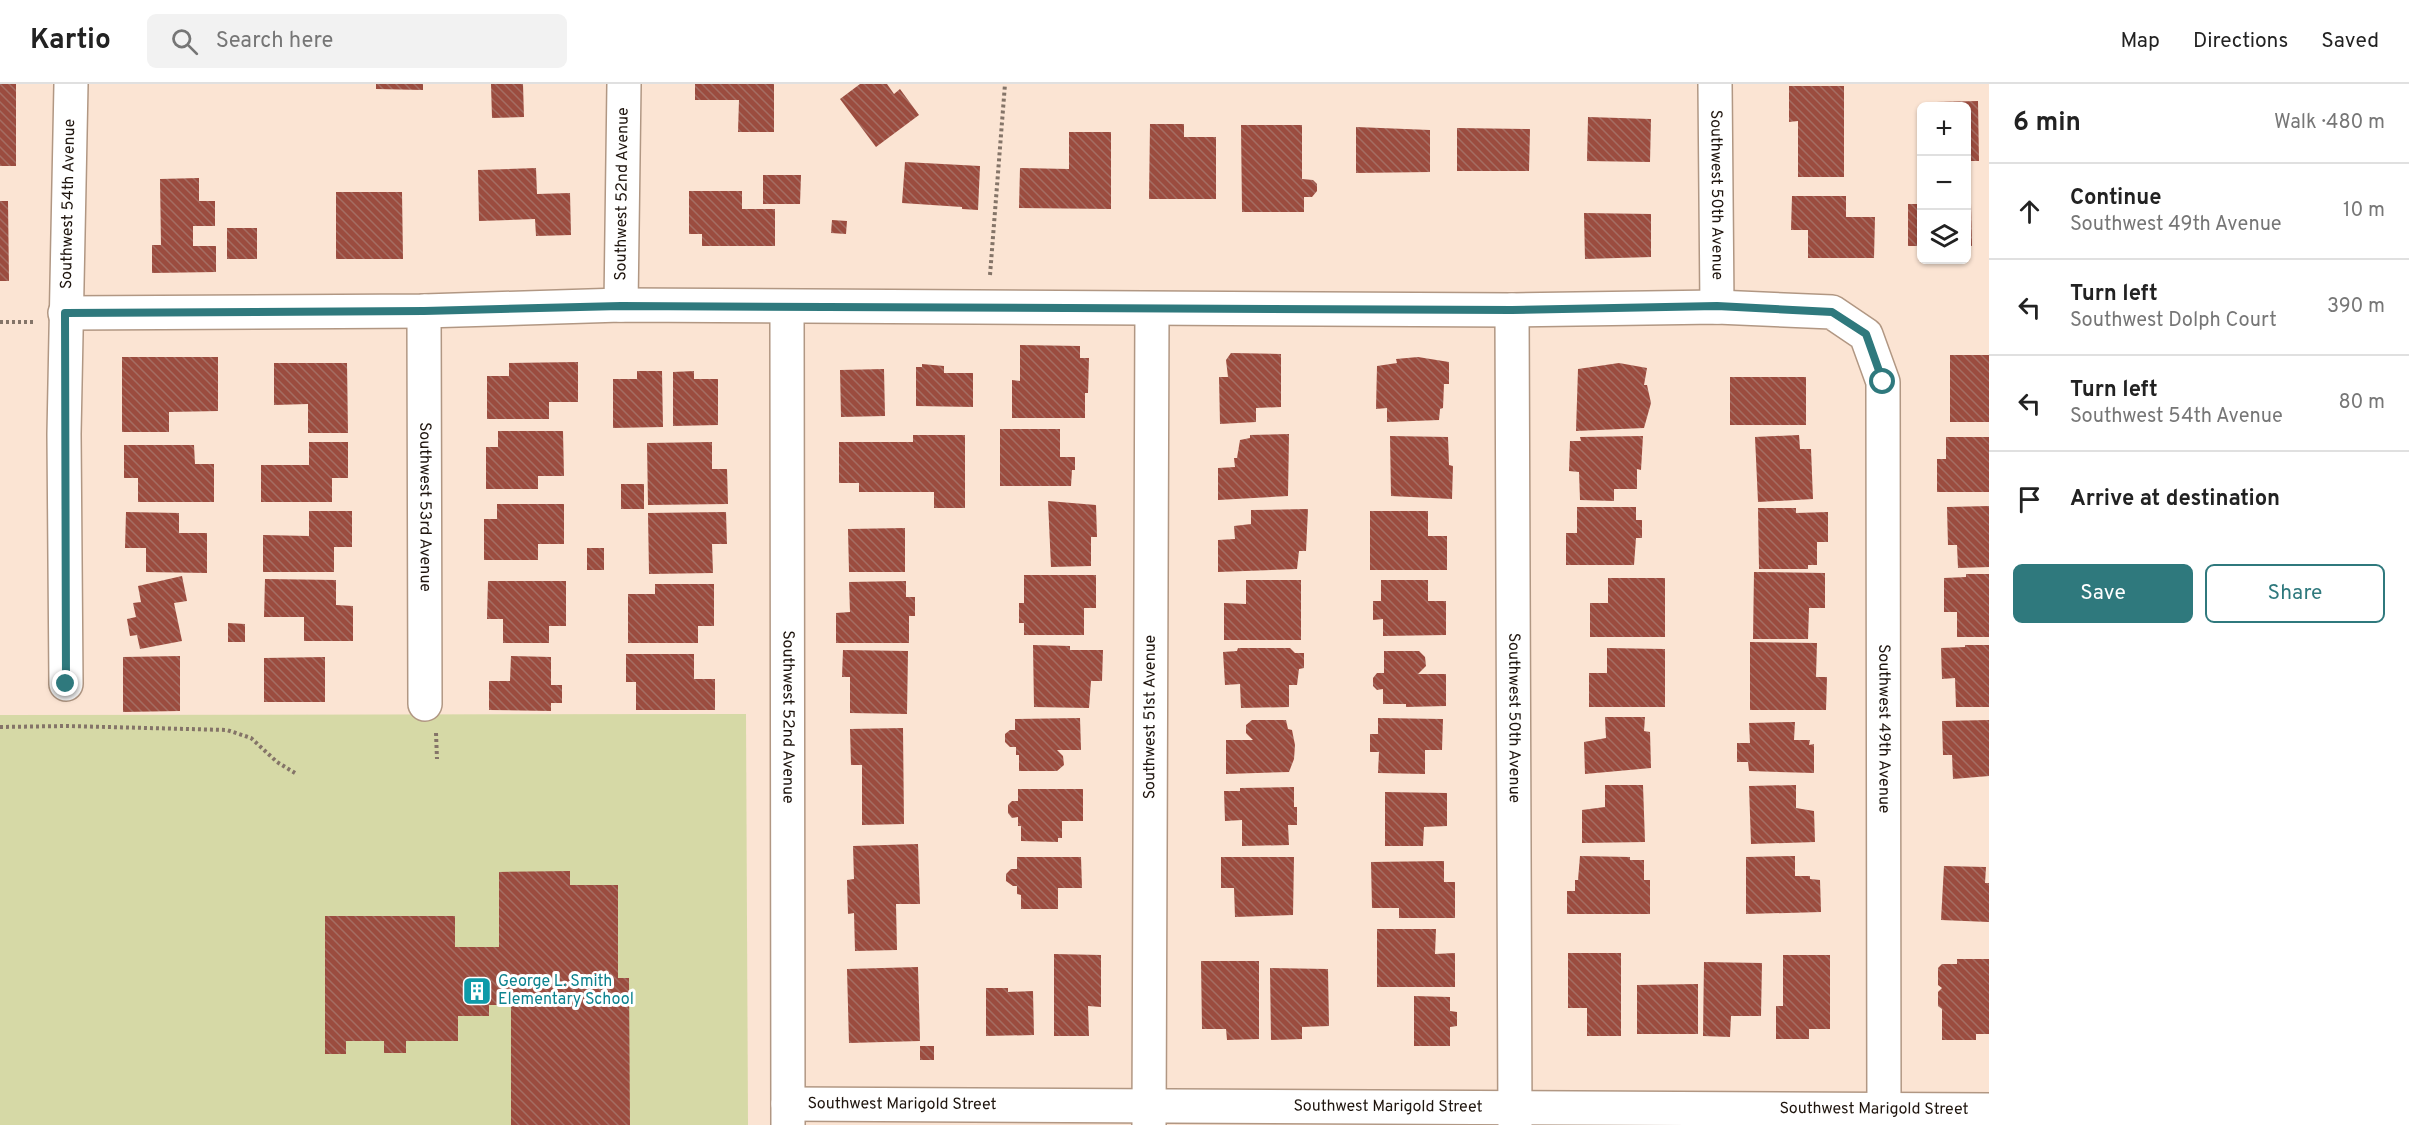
<!DOCTYPE html>
<html lang="en">
<head>
<meta charset="utf-8">
<style>
  :root { --surface:#fff; --page:#f2f2f2; --text:#222; --muted:#767676; --line:#e0e0e0; --accent:#2f797d }
  body { margin:0; font-family:Overpass,sans-serif; background:var(--page); color:var(--text) }
  .controls { position:absolute; right:18px; top:18px; display:grid; overflow:hidden; border-radius:9px; box-shadow:0 2px 4px #0004 }
  .controls button { width:54px; height:54px; display:grid; place-items:center; padding:0; border:0; border-bottom:2px solid var(--line); background:var(--surface); color:var(--text); font:30px sans-serif }
  .stop { position:absolute; width:18px; height:18px; margin:-14px; border:4px solid #2f797d; border-radius:50%; background:#fff }
  .stop.end { background:#2f797d; border-color:#fff; box-shadow:0 2px 6px #0008 }
  .list { margin:0; padding:0; list-style:none }
  h2 { display:flex; justify-content:space-between; align-items:center; height:78px; margin:0; padding:0 24px; font-size:26px }
  h2 small { font-size:20px; font-weight:400; color:var(--muted) }
  .list li { display:grid; grid-template-columns:39px 1fr auto; gap:18px; align-items:center; box-sizing:border-box; height:96px; padding:0 24px; border-top:2px solid var(--line) }
  .list b { display:block; font-size:22px; white-space:nowrap }
  .list p { margin:0; font-size:20px; white-space:nowrap; color:var(--muted) }
  .list em { font-size:20px; font-style:normal; color:var(--muted) }
  .actions { display:flex; gap:12px; padding:18px 24px }
  .actions a { flex:1; padding:14px 0; border:2px solid var(--accent); border-radius:9px; text-align:center; font-size:21px; color:var(--accent) }
  .actions .main { background:var(--accent); color:#fff }
  .icon { flex:none; width:33px; height:33px; fill:none; stroke:currentColor; stroke-width:2; stroke-linecap:round; stroke-linejoin:round }
  .map { position:relative; flex:none; width:1989px; height:1041px; overflow:hidden }
  header { display:flex; align-items:center; gap:36px; box-sizing:border-box; height:84px; padding:0 30px; background:var(--surface); border-bottom:2px solid var(--line) }
  header strong { font-size:28px }
  nav { display:flex; gap:33px; margin-inline-start:auto; font-size:21px }
  .search { width:420px; height:54px; background:var(--page); display:flex; align-items:center; gap:15px; box-sizing:border-box; padding:0 21px; border-radius:9px; color:var(--muted); font-size:22px }
  main { display:flex }
  aside { flex:1; background:var(--surface) }
  .map>svg:first-child { display:block }
  .green { fill:#d6d9a6 }
  .building { fill:url(#building-back-hatch) }
  .lines { fill:none; stroke-linecap:round; stroke-linejoin:round }
  .minor-casing { stroke:#b19783; stroke-width:36 }
  .path { stroke:#847468; stroke-width:4; stroke-dasharray:3 3; stroke-linecap:butt }
  .minor { stroke:#fff; stroke-width:33 }
  .route { stroke:#2f797d; stroke-width:8 }
  .labels { text-anchor:middle; dominant-baseline:central; stroke-width:6; stroke-linejoin:round; paint-order:stroke }
  .street-label { font-size:16px; fill:#1f150e; stroke:#fff }
  .culture-label { font-size:16px; fill:#0d838f; stroke:#fff; text-anchor:start }
</style>
</head>
<body>
<header>
<strong>Kartio</strong>
<div class="search"><svg class="icon" aria-label="search" viewBox="0 0 24 24"><circle cx="10" cy="10" r="6"/><path d="M15 15l6 6"/></svg>Search here</div>
<nav><a>Map</a><a>Directions</a><a>Saved</a></nav>
</header>
<main>
<div class="map">
<svg width="1989" height="1041" viewBox="0 0 1989 1041">
  <defs>
    <pattern id="building-back-hatch" width="6" height="6" patternUnits="userSpaceOnUse" patternTransform="scale(1.5)"><rect width="6" height="6" fill="#9b4c3f"/><path d="M-1 5l2 2M0 0l6 6M5-1l2 2" fill="none" stroke="#a56d63"/></pattern>
  </defs>
  <rect width="100%" height="100%" fill="#fbe4d3"/>
  <path class="green" d="M 746,630 L 748,1041 L 0,1041 L 0,631 Z"/>
  <path class="building" d="M 0,0 L 16,0 L 16,82 L 0,82 Z
    M 376,0 L 423,0 L 423,6 L 376,5 Z
    M 491,0 L 523,0 L 524,33 L 492,34 Z
    M 695,0 L 774,0 L 774,48 L 738,48 L 739,16 L 695,16 Z
    M 860,0 L 887,0 L 894,10 L 900,5 L 919,31 L 876,63 L 840,15 Z
    M 1789,2 L 1844,2 L 1844,93 L 1798,93 L 1798,37 L 1789,38 Z
    M 1978,17 L 1979,77 L 1966,77 L 1966,22 L 1936,22 L 1936,18 Z
    M 1588,33 L 1651,35 L 1650,78 L 1587,77 Z
    M 1150,40 L 1184,40 L 1184,53 L 1216,53 L 1216,115 L 1149,115 Z
    M 1241,41 L 1302,41 L 1302,95 L 1313,96 L 1317,100 L 1317,107 L 1312,113 L 1304,113 L 1304,128 L 1242,128 Z
    M 1356,43 L 1430,46 L 1430,88 L 1356,89 Z
    M 1457,44 L 1530,45 L 1529,87 L 1457,87 Z
    M 1069,48 L 1111,48 L 1111,125 L 1019,124 L 1020,84 L 1069,85 Z
    M 905,78 L 980,82 L 978,126 L 962,125 L 962,123 L 902,119 Z
    M 536,84 L 537,110 L 570,109 L 571,151 L 536,152 L 535,135 L 479,137 L 478,86 Z
    M 763,91 L 801,91 L 800,120 L 763,120 Z
    M 199,94 L 199,117 L 215,117 L 215,142 L 193,142 L 193,162 L 216,162 L 216,188 L 152,189 L 152,161 L 161,161 L 160,95 Z
    M 689,107 L 742,107 L 742,125 L 775,125 L 775,162 L 702,162 L 702,150 L 689,150 Z
    M 336,108 L 402,108 L 403,175 L 336,175 Z
    M 1792,112 L 1846,112 L 1846,133 L 1875,133 L 1874,174 L 1808,174 L 1808,146 L 1791,146 Z
    M 0,117 L 8,117 L 9,197 L 0,197 Z
    M 1966,119 L 1971,119 L 1972,162 L 1966,162 Z
    M 1908,120 L 1922,120 L 1922,162 L 1908,162 Z
    M 1584,129 L 1651,130 L 1651,173 L 1585,175 Z
    M 832,136 L 847,137 L 846,150 L 831,149 Z
    M 227,144 L 257,144 L 257,175 L 227,175 Z
    M 1020,261 L 1080,262 L 1080,274 L 1089,274 L 1088,309 L 1085,309 L 1085,334 L 1012,334 L 1012,296 L 1020,297 Z
    M 1231,269 L 1281,270 L 1281,323 L 1256,324 L 1256,338 L 1220,340 L 1219,293 L 1228,293 L 1226,276 Z
    M 1950,271 L 1989,271 L 1989,338 L 1950,338 Z
    M 122,273 L 218,273 L 218,327 L 169,328 L 169,348 L 122,348 Z
    M 1418,273 L 1449,278 L 1449,300 L 1444,300 L 1443,324 L 1440,325 L 1439,336 L 1387,338 L 1387,324 L 1376,325 L 1377,282 L 1397,279 L 1396,275 Z
    M 578,278 L 578,318 L 549,318 L 549,335 L 487,335 L 487,292 L 509,292 L 509,279 Z
    M 274,279 L 347,279 L 348,349 L 308,349 L 308,320 L 274,321 Z
    M 1619,279 L 1647,284 L 1644,301 L 1647,301 L 1651,319 L 1644,344 L 1576,347 L 1578,285 Z
    M 922,280 L 944,282 L 944,289 L 973,289 L 973,323 L 916,322 L 916,283 L 922,283 Z
    M 884,285 L 885,332 L 841,333 L 840,286 Z
    M 637,287 L 662,287 L 663,343 L 613,344 L 613,295 L 637,295 Z
    M 694,287 L 694,295 L 718,295 L 718,341 L 673,342 L 673,288 Z
    M 1730,293 L 1806,293 L 1806,341 L 1730,341 Z
    M 1000,345 L 1060,345 L 1060,373 L 1075,373 L 1075,386 L 1072,386 L 1071,402 L 1000,402 Z
    M 498,347 L 563,347 L 564,392 L 538,392 L 538,405 L 486,405 L 486,363 L 498,363 Z
    M 1289,350 L 1288,412 L 1218,416 L 1218,384 L 1235,383 L 1234,374 L 1237,374 L 1240,356 L 1250,354 L 1250,351 Z
    M 913,351 L 965,351 L 965,424 L 934,424 L 934,408 L 859,408 L 859,399 L 839,399 L 839,358 L 913,358 Z
    M 1799,351 L 1800,365 L 1811,365 L 1813,415 L 1758,418 L 1755,353 Z
    M 1390,352 L 1448,353 L 1449,381 L 1453,382 L 1452,415 L 1391,412 Z
    M 1643,352 L 1641,386 L 1637,385 L 1637,405 L 1614,405 L 1614,417 L 1580,416 L 1579,388 L 1569,387 L 1570,357 L 1581,357 L 1580,353 Z
    M 1946,353 L 1989,353 L 1989,408 L 1937,408 L 1937,375 L 1946,375 Z
    M 309,358 L 348,358 L 348,394 L 332,394 L 332,418 L 261,418 L 261,381 L 309,381 Z
    M 712,358 L 712,385 L 727,385 L 728,420 L 648,421 L 647,359 Z
    M 124,361 L 194,361 L 195,380 L 214,380 L 214,418 L 138,418 L 138,394 L 124,394 Z
    M 621,400 L 644,400 L 644,425 L 621,425 Z
    M 1048,417 L 1096,421 L 1097,453 L 1091,453 L 1091,482 L 1051,483 Z
    M 497,420 L 564,420 L 564,460 L 538,460 L 538,476 L 484,476 L 484,435 L 497,435 Z
    M 1989,422 L 1989,483 L 1958,484 L 1957,461 L 1948,461 L 1947,423 Z
    M 1577,423 L 1636,423 L 1636,436 L 1642,436 L 1642,454 L 1636,454 L 1634,481 L 1566,481 L 1566,449 L 1577,449 Z
    M 1758,424 L 1796,424 L 1796,429 L 1828,428 L 1828,458 L 1817,458 L 1817,481 L 1808,481 L 1808,485 L 1759,485 Z
    M 1308,425 L 1306,467 L 1299,467 L 1297,485 L 1218,488 L 1218,456 L 1235,455 L 1234,442 L 1251,440 L 1251,426 Z
    M 309,427 L 352,427 L 352,463 L 334,463 L 334,488 L 263,488 L 263,451 L 309,452 Z
    M 1370,427 L 1428,427 L 1428,452 L 1447,452 L 1447,486 L 1370,486 Z
    M 126,428 L 179,429 L 179,449 L 207,449 L 207,489 L 146,488 L 146,464 L 125,464 Z
    M 726,428 L 727,460 L 712,460 L 713,489 L 649,490 L 648,429 Z
    M 905,444 L 905,488 L 849,488 L 848,445 Z
    M 587,464 L 604,464 L 604,486 L 587,486 Z
    M 1754,488 L 1825,489 L 1825,524 L 1809,524 L 1808,555 L 1753,555 Z
    M 1966,490 L 1989,490 L 1989,553 L 1957,553 L 1957,528 L 1944,528 L 1944,494 L 1966,493 Z
    M 1024,491 L 1096,491 L 1096,524 L 1084,524 L 1084,551 L 1024,551 L 1024,539 L 1019,539 L 1019,519 L 1024,519 Z
    M 182,492 L 187,517 L 174,519 L 182,557 L 140,565 L 137,551 L 130,552 L 127,535 L 136,533 L 133,519 L 141,518 L 138,502 Z
    M 1608,494 L 1665,494 L 1665,553 L 1590,553 L 1590,519 L 1608,519 Z
    M 265,495 L 336,496 L 336,521 L 353,522 L 353,557 L 304,557 L 304,533 L 264,533 Z
    M 1246,496 L 1301,496 L 1301,556 L 1224,556 L 1224,519 L 1246,520 Z
    M 1381,496 L 1428,496 L 1428,517 L 1446,517 L 1446,551 L 1383,552 L 1383,535 L 1373,536 L 1373,517 L 1381,517 Z
    M 488,497 L 566,497 L 566,542 L 549,542 L 549,559 L 503,559 L 503,535 L 487,535 Z
    M 906,497 L 906,513 L 915,513 L 915,532 L 909,532 L 909,559 L 836,559 L 836,529 L 850,528 L 849,498 Z
    M 655,500 L 714,500 L 714,542 L 698,542 L 698,559 L 628,559 L 628,510 L 655,510 Z
    M 228,539 L 245,540 L 245,558 L 228,558 Z
    M 1750,558 L 1817,559 L 1816,593 L 1827,593 L 1826,626 L 1750,626 Z
    M 1033,561 L 1070,562 L 1070,566 L 1103,566 L 1102,597 L 1091,597 L 1089,624 L 1034,623 Z
    M 1965,561 L 1989,561 L 1989,623 L 1956,623 L 1955,594 L 1942,595 L 1941,564 L 1965,563 Z
    M 1238,564 L 1290,564 L 1295,569 L 1304,569 L 1304,584 L 1299,585 L 1297,601 L 1289,601 L 1289,623 L 1241,624 L 1240,600 L 1225,601 L 1223,568 L 1237,567 Z
    M 1607,564 L 1665,565 L 1665,623 L 1589,623 L 1589,589 L 1607,589 Z
    M 843,566 L 908,567 L 907,630 L 850,629 L 850,593 L 842,593 Z
    M 1384,567 L 1419,567 L 1425,573 L 1426,582 L 1418,590 L 1446,590 L 1446,622 L 1406,623 L 1406,620 L 1383,620 L 1383,605 L 1377,606 L 1373,602 L 1373,594 L 1377,589 L 1384,589 Z
    M 626,570 L 694,570 L 694,595 L 715,595 L 715,626 L 636,626 L 636,598 L 626,598 Z
    M 180,572 L 180,627 L 123,628 L 123,573 Z
    M 511,572 L 551,573 L 551,601 L 562,601 L 562,619 L 551,619 L 551,627 L 489,626 L 489,597 L 510,597 Z
    M 325,573 L 325,618 L 264,618 L 264,574 Z
    M 1605,633 L 1645,633 L 1644,647 L 1650,648 L 1651,684 L 1585,690 L 1584,658 L 1606,654 Z
    M 1080,634 L 1081,666 L 1057,666 L 1063,672 L 1064,681 L 1057,687 L 1019,687 L 1019,671 L 1016,671 L 1016,663 L 1010,663 L 1005,658 L 1005,650 L 1010,646 L 1015,646 L 1015,635 Z
    M 1378,634 L 1443,635 L 1442,666 L 1425,666 L 1425,690 L 1378,689 L 1379,668 L 1370,668 L 1370,650 L 1378,650 Z
    M 1252,636 L 1286,636 L 1288,645 L 1292,646 L 1295,661 L 1294,675 L 1289,688 L 1226,690 L 1226,656 L 1253,656 L 1246,649 L 1246,641 Z
    M 1989,636 L 1989,692 L 1953,695 L 1952,671 L 1943,671 L 1942,637 Z
    M 1795,638 L 1794,656 L 1810,656 L 1809,661 L 1814,660 L 1814,689 L 1749,687 L 1748,678 L 1737,678 L 1737,659 L 1750,659 L 1749,639 Z
    M 903,644 L 904,740 L 862,741 L 862,681 L 851,681 L 850,645 Z
    M 1605,701 L 1643,701 L 1645,758 L 1582,759 L 1582,726 L 1605,723 Z
    M 1796,701 L 1796,724 L 1814,727 L 1815,758 L 1751,760 L 1749,702 Z
    M 1294,703 L 1294,723 L 1297,723 L 1297,741 L 1288,741 L 1289,761 L 1242,762 L 1242,736 L 1225,737 L 1224,707 L 1240,707 L 1240,704 Z
    M 1018,705 L 1083,705 L 1083,737 L 1062,737 L 1062,754 L 1058,754 L 1058,758 L 1021,757 L 1021,742 L 1018,742 L 1018,733 L 1012,734 L 1008,729 L 1008,721 L 1012,717 L 1018,717 Z
    M 1385,708 L 1447,709 L 1447,742 L 1424,743 L 1423,762 L 1385,762 Z
    M 918,760 L 920,820 L 896,820 L 897,866 L 855,867 L 854,829 L 848,830 L 847,796 L 854,795 L 853,762 Z
    M 1580,772 L 1630,773 L 1630,776 L 1644,776 L 1644,796 L 1650,796 L 1650,830 L 1567,830 L 1567,807 L 1575,807 L 1575,796 L 1578,796 Z
    M 1795,772 L 1795,792 L 1810,792 L 1810,795 L 1820,796 L 1821,828 L 1746,830 L 1746,773 Z
    M 1017,773 L 1081,773 L 1082,804 L 1058,804 L 1058,825 L 1021,825 L 1021,811 L 1017,810 L 1017,802 L 1013,802 L 1006,797 L 1006,790 L 1011,785 L 1017,785 Z
    M 1221,773 L 1294,773 L 1293,831 L 1235,833 L 1234,804 L 1221,804 Z
    M 1444,777 L 1444,798 L 1455,798 L 1455,834 L 1399,834 L 1399,824 L 1372,824 L 1371,778 Z
    M 1944,782 L 1986,783 L 1985,799 L 1989,799 L 1989,838 L 1941,836 Z
    M 570,787 L 570,801 L 618,801 L 618,894 L 629,894 L 630,1041 L 511,1041 L 511,921 L 489,921 L 489,932 L 458,932 L 458,957 L 406,957 L 406,969 L 384,969 L 384,957 L 346,957 L 346,970 L 325,970 L 325,832 L 455,832 L 455,863 L 499,863 L 499,788 Z
    M 1377,845 L 1436,845 L 1435,870 L 1455,869 L 1455,903 L 1377,903 Z
    M 1568,869 L 1621,869 L 1621,952 L 1587,952 L 1587,924 L 1568,924 Z
    M 1054,870 L 1101,871 L 1101,923 L 1088,922 L 1089,952 L 1054,952 Z
    M 1783,871 L 1830,871 L 1830,945 L 1809,945 L 1809,955 L 1776,955 L 1776,922 L 1783,922 Z
    M 1957,875 L 1989,875 L 1989,950 L 1976,950 L 1976,956 L 1942,956 L 1942,925 L 1938,922 L 1938,908 L 1942,904 L 1938,901 L 1938,884 L 1942,880 L 1957,880 Z
    M 1201,877 L 1259,877 L 1259,955 L 1227,956 L 1226,945 L 1202,945 Z
    M 1704,878 L 1762,879 L 1761,932 L 1731,932 L 1730,953 L 1703,952 Z
    M 918,883 L 920,957 L 849,959 L 847,885 Z
    M 1270,884 L 1328,885 L 1329,942 L 1302,943 L 1302,955 L 1271,956 Z
    M 1698,900 L 1698,950 L 1637,950 L 1637,901 Z
    M 986,904 L 1008,904 L 1008,908 L 1033,907 L 1034,951 L 986,952 Z
    M 1414,912 L 1450,913 L 1450,927 L 1457,928 L 1457,942 L 1450,943 L 1450,962 L 1414,962 Z
    M 920,962 L 934,962 L 934,976 L 920,976 Z"/>
  <g class="lines">
    <g class="minor-casing">
      <g id="minor">
        <path id="s1" d="M 1715,0 L 1717,223"/>
        <path id="s2" d="M 621,221 L 624,0"/>
        <path id="s3" d="M 787,223 L 788,1041"/>
        <path id="s4" d="M 1512,226 L 1515,1041"/>
        <path id="s5" d="M 424,227 L 425,620"/>
        <path id="s6" d="M 65,229 L 424,227 L 621,221 L 1512,226 L 1717,223 L 1832,228 L 1866,251 L 1883,298 L 1884,1041"/>
        <path id="s7" d="M 66,600 L 64,350 L 71,0"/>
        <path id="s8" d="M 788,1020 L 1989,1026"/>
        <path id="s9" d="M 1149,1041 L 1152,225"/>
      </g>
    </g>
    <path class="path" d="M 990,191 L 1005,0
      M 0,238 L 35,238
      M 0,643 L 67,642 L 227,646 L 251,654 L 277,678 L 295,689
      M 436,649 L 437,675"/>
    <use href="#minor" class="minor"/>
  </g>
  <g class="lines">
    <path class="route" d="M 66,600 L 65,229 L 424,227 L 621,222 L 1512,226 L 1717,222 L 1832,228 L 1866,250 L 1883,298"/>
  </g>
  <defs>
    <g id="building-square" transform="scale(1.5)"><rect x="-9" y="-9" width="18" height="18" rx="4" fill="#0f9aa8" stroke="#fff"/><path d="M-4-6H4V6H1V3H-1V6H-4ZM-2.5-4.3h1.7v1.8h-1.7ZM.8-4.3h1.7v1.8H.8ZM-2.5-1h1.7V.8h-1.7ZM.8-1h1.7V.8H.8Z" fill="#fff"/></g>
  </defs>
  <g fill-rule="evenodd">
    <use href="#building-square" x="477" y="907"/>
  </g>
  <g class="labels">
    <g class="street-label">
      <text stroke="none"><textPath href="#s2" startOffset="111">Southwest 52nd Avenue</textPath></text>
      <text stroke="none"><textPath href="#s1" startOffset="111">Southwest 50th Avenue</textPath></text>
      <text stroke="none"><textPath href="#s7" startOffset="480">Southwest 54th Avenue</textPath></text>
      <text stroke="none"><textPath href="#s5" startOffset="196">Southwest 53rd Avenue</textPath></text>
      <text stroke="none"><textPath href="#s3" startOffset="410">Southwest 52nd Avenue</textPath></text>
      <text stroke="none"><textPath href="#s9" startOffset="408">Southwest 51st Avenue</textPath></text>
      <text stroke="none"><textPath href="#s4" startOffset="408">Southwest 50th Avenue</textPath></text>
      <text stroke="none"><textPath href="#s6" startOffset="2205">Southwest 49th Avenue</textPath></text>
      <text stroke="none"><textPath href="#s8" startOffset="114">Southwest Marigold Street</textPath></text>
      <text stroke="none"><textPath href="#s8" startOffset="600">Southwest Marigold Street</textPath></text>
      <text stroke="none"><textPath href="#s8" startOffset="1086">Southwest Marigold Street</textPath></text>
    </g>
    <g class="culture-label">
      <text x="498" y="898">George L. Smith<tspan x="498" dy="18">Elementary School</tspan></text>
    </g>
  </g>
</svg>
<div class="controls">
<button>+</button>
<button>−</button>
<button><svg class="icon" aria-label="layers" viewBox="0 0 24 24"><path d="M12 4l9 5-9 5-9-5zM3 14l9 5 9-5"/></svg></button>
</div>
<div class="stop" style="left:1883px;top:298px"></div>
<div class="stop end" style="left:66px;top:600px"></div>
</div>
<aside>
<h2>6 min<small>Walk · 480 m</small></h2>
<ul class="list">
<li><svg class="icon" aria-label="ahead" viewBox="0 0 24 24"><path d="M12 20V5M6 11l6-6 6 6"/></svg><div><b>Continue</b><p>Southwest 49th Avenue</p></div><em>10 m</em></li>
<li><svg class="icon" aria-label="left" viewBox="0 0 24 24"><path d="M17 20v-9H6M10 6l-5 5 5 5"/></svg><div><b>Turn left</b><p>Southwest Dolph Court</p></div><em>390 m</em></li>
<li><svg class="icon" aria-label="left" viewBox="0 0 24 24"><path d="M17 20v-9H6M10 6l-5 5 5 5"/></svg><div><b>Turn left</b><p>Southwest 54th Avenue</p></div><em>80 m</em></li>
<li><svg class="icon" aria-label="arrive" viewBox="0 0 24 24"><path d="M6 21V4h12l-3 4 3 4H6"/></svg><div><b>Arrive at destination</b></div></li>
</ul>
<div class="actions"><a class="main">Save</a><a>Share</a></div>
</aside>
</main>
</body>
</html>
